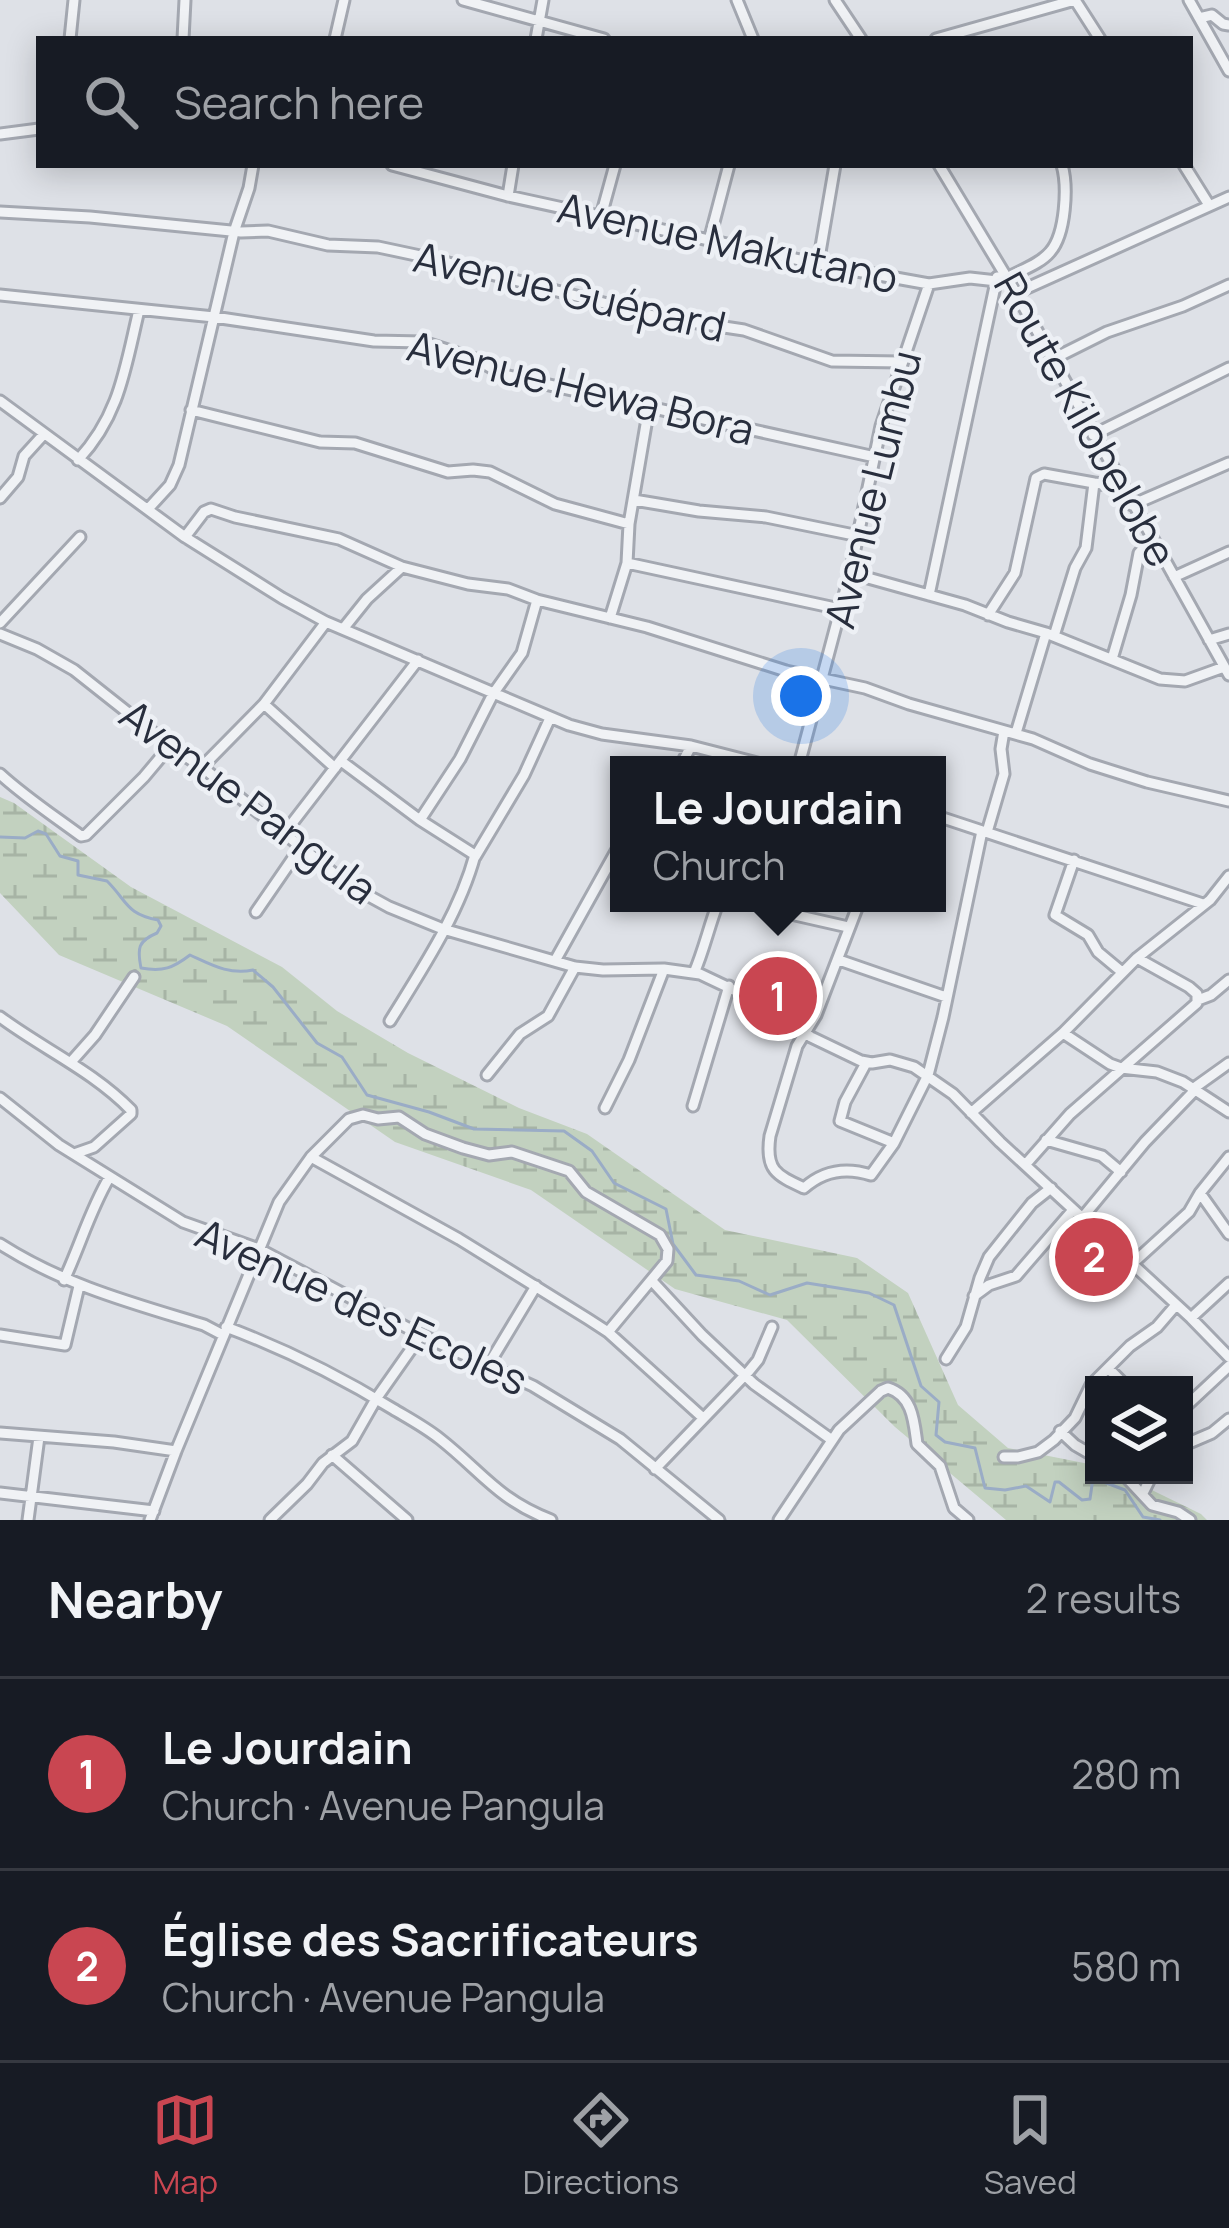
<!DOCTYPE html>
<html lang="en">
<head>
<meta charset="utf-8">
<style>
  :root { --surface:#171b24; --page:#20242c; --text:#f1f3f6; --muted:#9ea1a6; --line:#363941; --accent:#c94651 }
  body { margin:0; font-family:Manrope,sans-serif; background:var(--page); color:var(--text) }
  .controls { position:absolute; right:36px; bottom:36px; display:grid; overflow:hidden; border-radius:0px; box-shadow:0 6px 30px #0003 }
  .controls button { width:108px; height:108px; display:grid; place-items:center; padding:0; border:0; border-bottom:3px solid var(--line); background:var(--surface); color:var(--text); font:60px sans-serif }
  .you { position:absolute; left:801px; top:696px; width:42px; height:42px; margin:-30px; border:9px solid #fff; border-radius:50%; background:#1a73e8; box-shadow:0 0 0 18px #1a73e833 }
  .badge { display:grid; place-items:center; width:78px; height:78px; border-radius:50%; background:var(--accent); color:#fff; font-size:39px; font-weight:700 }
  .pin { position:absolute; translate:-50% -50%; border:6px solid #fff; box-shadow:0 3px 12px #0006 }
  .popup { position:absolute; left:610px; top:756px; width:336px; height:156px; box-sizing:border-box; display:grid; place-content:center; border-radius:0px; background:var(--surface); filter:drop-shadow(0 3px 9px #0005); font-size:39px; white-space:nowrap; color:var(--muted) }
  .popup b { font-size:45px; color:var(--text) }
  .popup::after { content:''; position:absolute; left:50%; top:100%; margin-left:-24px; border:24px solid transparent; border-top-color:var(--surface) }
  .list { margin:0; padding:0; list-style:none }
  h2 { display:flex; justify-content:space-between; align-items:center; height:156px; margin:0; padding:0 48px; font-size:51px }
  h2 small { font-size:39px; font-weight:400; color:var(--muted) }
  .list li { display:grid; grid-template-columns:78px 1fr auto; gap:36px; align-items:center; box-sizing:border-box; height:192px; padding:0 48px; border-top:3px solid var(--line) }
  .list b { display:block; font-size:45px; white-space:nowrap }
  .list p { margin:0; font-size:39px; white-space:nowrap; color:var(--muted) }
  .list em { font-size:39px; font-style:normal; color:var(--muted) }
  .icon { flex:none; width:66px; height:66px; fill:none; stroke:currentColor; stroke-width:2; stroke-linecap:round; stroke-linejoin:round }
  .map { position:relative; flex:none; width:1229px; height:1520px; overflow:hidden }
  .search { position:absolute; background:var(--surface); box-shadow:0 6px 30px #0003; left:36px; right:36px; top:36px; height:132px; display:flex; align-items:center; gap:30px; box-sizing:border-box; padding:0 42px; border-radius:0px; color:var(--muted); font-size:45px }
  .sheet { height:540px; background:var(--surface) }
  nav { display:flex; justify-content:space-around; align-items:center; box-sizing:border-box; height:168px; border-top:3px solid var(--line); background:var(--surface); font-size:33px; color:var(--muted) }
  nav a { display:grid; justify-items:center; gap:6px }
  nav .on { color:var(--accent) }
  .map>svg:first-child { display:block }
  .wetland { fill:url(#wetland-marsh) }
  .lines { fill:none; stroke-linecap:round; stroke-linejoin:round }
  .stream { stroke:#9aacc6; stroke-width:3 }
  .street-casing { stroke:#a4a8b1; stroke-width:15 }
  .street { stroke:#f0f2f5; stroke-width:9 }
  .labels { text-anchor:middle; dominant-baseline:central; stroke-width:9; stroke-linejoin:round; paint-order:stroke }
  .street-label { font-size:42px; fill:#282e3d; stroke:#edf0f5 }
</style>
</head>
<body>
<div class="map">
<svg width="1229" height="1520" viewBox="0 0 1229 1520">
  <defs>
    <pattern id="wetland-marsh" width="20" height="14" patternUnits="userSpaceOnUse" patternTransform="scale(3)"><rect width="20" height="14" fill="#c2d1bf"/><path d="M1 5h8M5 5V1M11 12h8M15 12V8" fill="none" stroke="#a7b4a5"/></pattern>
  </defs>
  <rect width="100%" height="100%" fill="#dee1e7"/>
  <path class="wetland" d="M 0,797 L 14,803 L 131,887 L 282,967 L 337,1011 L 408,1053 L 519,1108 L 587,1134 L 725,1230 L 857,1258 L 908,1293 L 958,1405 L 1008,1448 L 1094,1465 L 1094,1475 L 1121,1475 L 1201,1514 L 1207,1520 L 1006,1520 L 895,1427 L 787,1320 L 675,1289 L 531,1190 L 395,1142 L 227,1026 L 59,955 L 0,893 Z"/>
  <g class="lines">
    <path class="stream" d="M 0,837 L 25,838 L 38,831 L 46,834 L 60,856 L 78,861 L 78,875 L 107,881 C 128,902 126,914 158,920 L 161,926 L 157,933 C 138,941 137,948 141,968 C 163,972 173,968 190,955 C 212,965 229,975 253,970 L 273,987 L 317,1043 L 342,1057 L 367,1095 L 429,1112 L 474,1129 L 564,1131 L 592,1151 L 614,1183 L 666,1209 L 673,1244 L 696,1275 L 739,1281 L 770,1295 L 807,1283 L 869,1293 L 894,1305 L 921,1386 L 939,1402 L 936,1435 L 945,1442 L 975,1448 L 985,1488 L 1005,1490 L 1026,1486 L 1050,1502 L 1055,1482 L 1059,1482 L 1082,1500 L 1090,1499 L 1093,1478 L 1125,1490 L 1143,1517 L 1160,1520"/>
    <g class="street-casing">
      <path id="street" d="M 463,0 L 604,39
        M 737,0 L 753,39
        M 835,0 L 861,39
        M 1075,0 L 1100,39
        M 1189,0 L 1229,71
        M 1199,18 L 1212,15 L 1223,24 L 1229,25
        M 70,39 L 74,0
        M 183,39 L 185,0
        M 335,39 L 344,0
        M 536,39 L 543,0
        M 936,39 L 1075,0
        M 0,134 L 39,129
        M 392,165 L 508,196 L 818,264 L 929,284 L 970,278 L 997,281
        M 939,165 L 1016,293 L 1229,675
        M 1184,165 L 1209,205
        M 508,196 L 513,165
        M 0,212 L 90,217 L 241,232 L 268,231 L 328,245 L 378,247 L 425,257 L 658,317 L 744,330 L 832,361 L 902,362
        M 601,216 L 615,165
        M 709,241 L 729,165
        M 818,264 L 835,165
        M 1007,278 C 1021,270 1040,264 1050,252 C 1066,234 1068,186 1062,165
        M 1016,293 L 1229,197
        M 0,295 L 214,317 L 374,341 L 423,342 L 478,360 L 504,375 L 875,457
        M 1053,359 L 1107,332 L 1183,306 L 1229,285
        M 0,401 L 185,537 L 282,598 L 326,622 L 569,725 L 602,734 L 691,746 L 765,765
        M 191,410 L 320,442 L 355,443 L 448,472 L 473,470 L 490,472 L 555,504 L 629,524
        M 1093,435 L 1229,368
        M 78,460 C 120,415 125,368 139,310
        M 0,498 L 18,477 L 24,456 L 44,434
        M 634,500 L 699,511 L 766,517 L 859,536
        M 1132,505 L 1229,463
        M 148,509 L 170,485 L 179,465 L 234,232 L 249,188 L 253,165
        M 185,537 L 204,512 L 211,509 L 235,517 L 339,539 L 402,567 L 468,584 L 508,589 L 537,600 L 647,627 L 786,671 L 865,688 L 909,704 L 1033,739 L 1090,764 L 1147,782 L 1229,801
        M 627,563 L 840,609
        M 850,573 L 965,605 L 1008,622 L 1046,633 L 1160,679 L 1185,681 L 1224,667
        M 1174,577 L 1229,552
        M 929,595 L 997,277
        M 988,615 L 1015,573 L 1036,478 L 1044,474 L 1094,483
        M 610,618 L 627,563 L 629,524 L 649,407
        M 0,623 L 80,537
        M 343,629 L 367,599 L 402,567
        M 0,634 L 37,649 L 74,670 L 170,746 L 202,767 L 347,884 L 389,907 L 443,929 L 575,967 L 603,970 L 664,969 L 700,974 L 761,1003 L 811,1037 L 861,1061 L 872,1063 L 890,1060 L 914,1067 L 953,1094 L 1000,1142 L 1191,1318 L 1229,1357
        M 1054,636 L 1075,568 L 1086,548 L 1094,483 L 1121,486
        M 1209,640 L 1229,634
        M 1112,659 L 1131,595 L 1139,553 L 1152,539
        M 264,704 L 335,768
        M 1016,733 L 1046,633
        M 341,761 L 420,820 L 475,855 C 459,914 422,969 390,1021
        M 681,765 L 691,746
        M 799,765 L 850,573 L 881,426 L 929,284
        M 202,767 L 264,704 L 326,622
        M 0,774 C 25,797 54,816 81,836 L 86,835 L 144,777 L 170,746
        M 937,816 L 1203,904
        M 420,820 L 460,759 L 493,694 L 522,653 L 537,600
        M 987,832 L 1004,774 L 1001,749 L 1004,731
        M 283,835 L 418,660
        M 475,857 L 524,775 L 550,718
        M 1074,860 L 1055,915 L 1088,935 L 1098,952 L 1122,972
        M 776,903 L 775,907 L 782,912 L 848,927
        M 859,903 L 816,1015 L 797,1046 L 770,1136 C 765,1170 776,1175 804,1188 C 823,1171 846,1167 871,1175 L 894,1143 L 928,1075 L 943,1017 L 982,831
        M 256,912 L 300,848
        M 556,959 L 619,846
        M 839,960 L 946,997
        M 694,973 C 704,950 709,926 718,903
        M 1198,1000 L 1211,995 L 1229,980
        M 0,1017 C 43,1049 93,1071 131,1110 L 131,1114 L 94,1147 L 74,1154
        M 1063,1033 L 1110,1064 L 1121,1068 L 1157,1072 L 1183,1082 L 1229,1112
        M 71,1062 L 95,1035 L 134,977
        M 866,1063 L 845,1102 L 840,1121 L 894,1143
        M 487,1075 L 520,1034 L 548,1016 L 575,967
        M 1194,1088 L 1229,1063
        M 0,1098 L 59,1145 L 183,1222 L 259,1249 L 421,1335 L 533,1386 L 620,1439 L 719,1520
        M 693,1106 L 729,986
        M 605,1108 L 629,1060 L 664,969
        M 971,1113 L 1063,1033 L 1137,958 L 1210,900 L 1229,876
        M 1046,1140 L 1102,1156 L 1121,1172
        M 311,1157 L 459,1239 L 588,1319 L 608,1332 L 702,1417
        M 1025,1165 L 1070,1114 L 1197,1003 L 1197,994 L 1189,987 L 1137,958
        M 1200,1193 L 1229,1234
        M 1082,1218 L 1145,1142 L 1196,1089
        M 0,1244 C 64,1285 132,1303 204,1325 L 223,1335
        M 1132,1264 L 1189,1212 L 1200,1193 L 1229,1157
        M 64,1280 C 80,1246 90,1210 109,1178
        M 652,1281 L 702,1335 L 754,1384 L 832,1440
        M 974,1296 L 989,1285 L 1016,1276 L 1073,1210
        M 1191,1318 L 1229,1283
        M 226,1327 C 285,1349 339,1376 393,1409 C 408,1418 425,1427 440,1439 C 482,1472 497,1499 551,1520
        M 0,1335 L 65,1345 L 79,1286
        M 946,1359 L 966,1327 L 980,1278 L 989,1257 L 1032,1203 L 1051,1188
        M 489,1364 L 536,1286
        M 1109,1369 L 1125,1385
        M 1184,1408 L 1229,1366
        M 1060,1431 L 1075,1445 L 1094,1456
        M 0,1433 L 114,1442 L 176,1451
        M 1184,1445 L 1212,1433 L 1229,1419
        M 332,1455 L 407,1520
        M 1004,1457 L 1018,1457 L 1038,1452 L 1054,1440 L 1075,1418 L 1091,1385 L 1130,1346 L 1157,1327 L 1176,1305
        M 655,1469 L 749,1371 L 758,1360 L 772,1327
        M 1124,1475 L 1152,1505 L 1178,1512 L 1190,1520
        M 0,1493 L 154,1511
        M 1143,1493 L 1152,1475
        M 28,1520 L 39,1437
        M 150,1520 L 176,1451 L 279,1202 L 311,1157 L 349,1119 L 363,1115 L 378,1119 L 399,1117 L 425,1134 L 463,1148 L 489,1155 L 512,1152 L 569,1171 L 586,1192 L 660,1235 L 668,1249 L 667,1261 L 608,1332
        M 270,1520 L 307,1484 L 323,1463 L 352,1441 L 376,1399 L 421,1335
        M 779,1520 L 839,1430 L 881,1391 L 888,1388 C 913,1396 914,1422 917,1444 L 940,1466 L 954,1508 L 968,1520"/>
    </g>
    <use href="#street" class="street"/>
  </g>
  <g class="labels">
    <g class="street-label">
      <text transform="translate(728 242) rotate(12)">Avenue Makutano</text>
      <text transform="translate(570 291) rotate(13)">Avenue Guépard</text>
      <text transform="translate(581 387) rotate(14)">Avenue Hewa Bora</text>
      <text transform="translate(1086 419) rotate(61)">Route Kilobelobe</text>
      <text transform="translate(872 489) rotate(-76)">Avenue Lumbu</text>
      <text transform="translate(249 801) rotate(37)">Avenue Pangula</text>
      <text transform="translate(362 1306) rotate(25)">Avenue des Ecoles</text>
    </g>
  </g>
</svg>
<div class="controls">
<button><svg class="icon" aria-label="layers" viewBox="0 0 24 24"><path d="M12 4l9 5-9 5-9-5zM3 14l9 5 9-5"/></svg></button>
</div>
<div class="you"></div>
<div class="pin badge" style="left:778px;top:996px">1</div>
<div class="popup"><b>Le Jourdain</b>Church</div>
<div class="pin badge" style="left:1094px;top:1257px">2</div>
<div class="search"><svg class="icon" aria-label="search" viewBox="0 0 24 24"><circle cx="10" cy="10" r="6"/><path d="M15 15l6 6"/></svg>Search here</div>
</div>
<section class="sheet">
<h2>Nearby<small>2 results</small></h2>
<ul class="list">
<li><span class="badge">1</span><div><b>Le Jourdain</b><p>Church · Avenue Pangula</p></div><em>280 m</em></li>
<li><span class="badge">2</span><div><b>Église des Sacrificateurs</b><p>Church · Avenue Pangula</p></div><em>580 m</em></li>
</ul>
</section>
<nav>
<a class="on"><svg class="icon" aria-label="map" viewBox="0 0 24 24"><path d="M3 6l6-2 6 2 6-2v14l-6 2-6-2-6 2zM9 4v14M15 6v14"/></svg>Map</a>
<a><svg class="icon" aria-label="directions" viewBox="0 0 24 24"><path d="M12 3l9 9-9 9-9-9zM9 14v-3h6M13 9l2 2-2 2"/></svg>Directions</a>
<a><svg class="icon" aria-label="saved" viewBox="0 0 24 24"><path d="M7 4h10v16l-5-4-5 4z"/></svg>Saved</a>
</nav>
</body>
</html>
